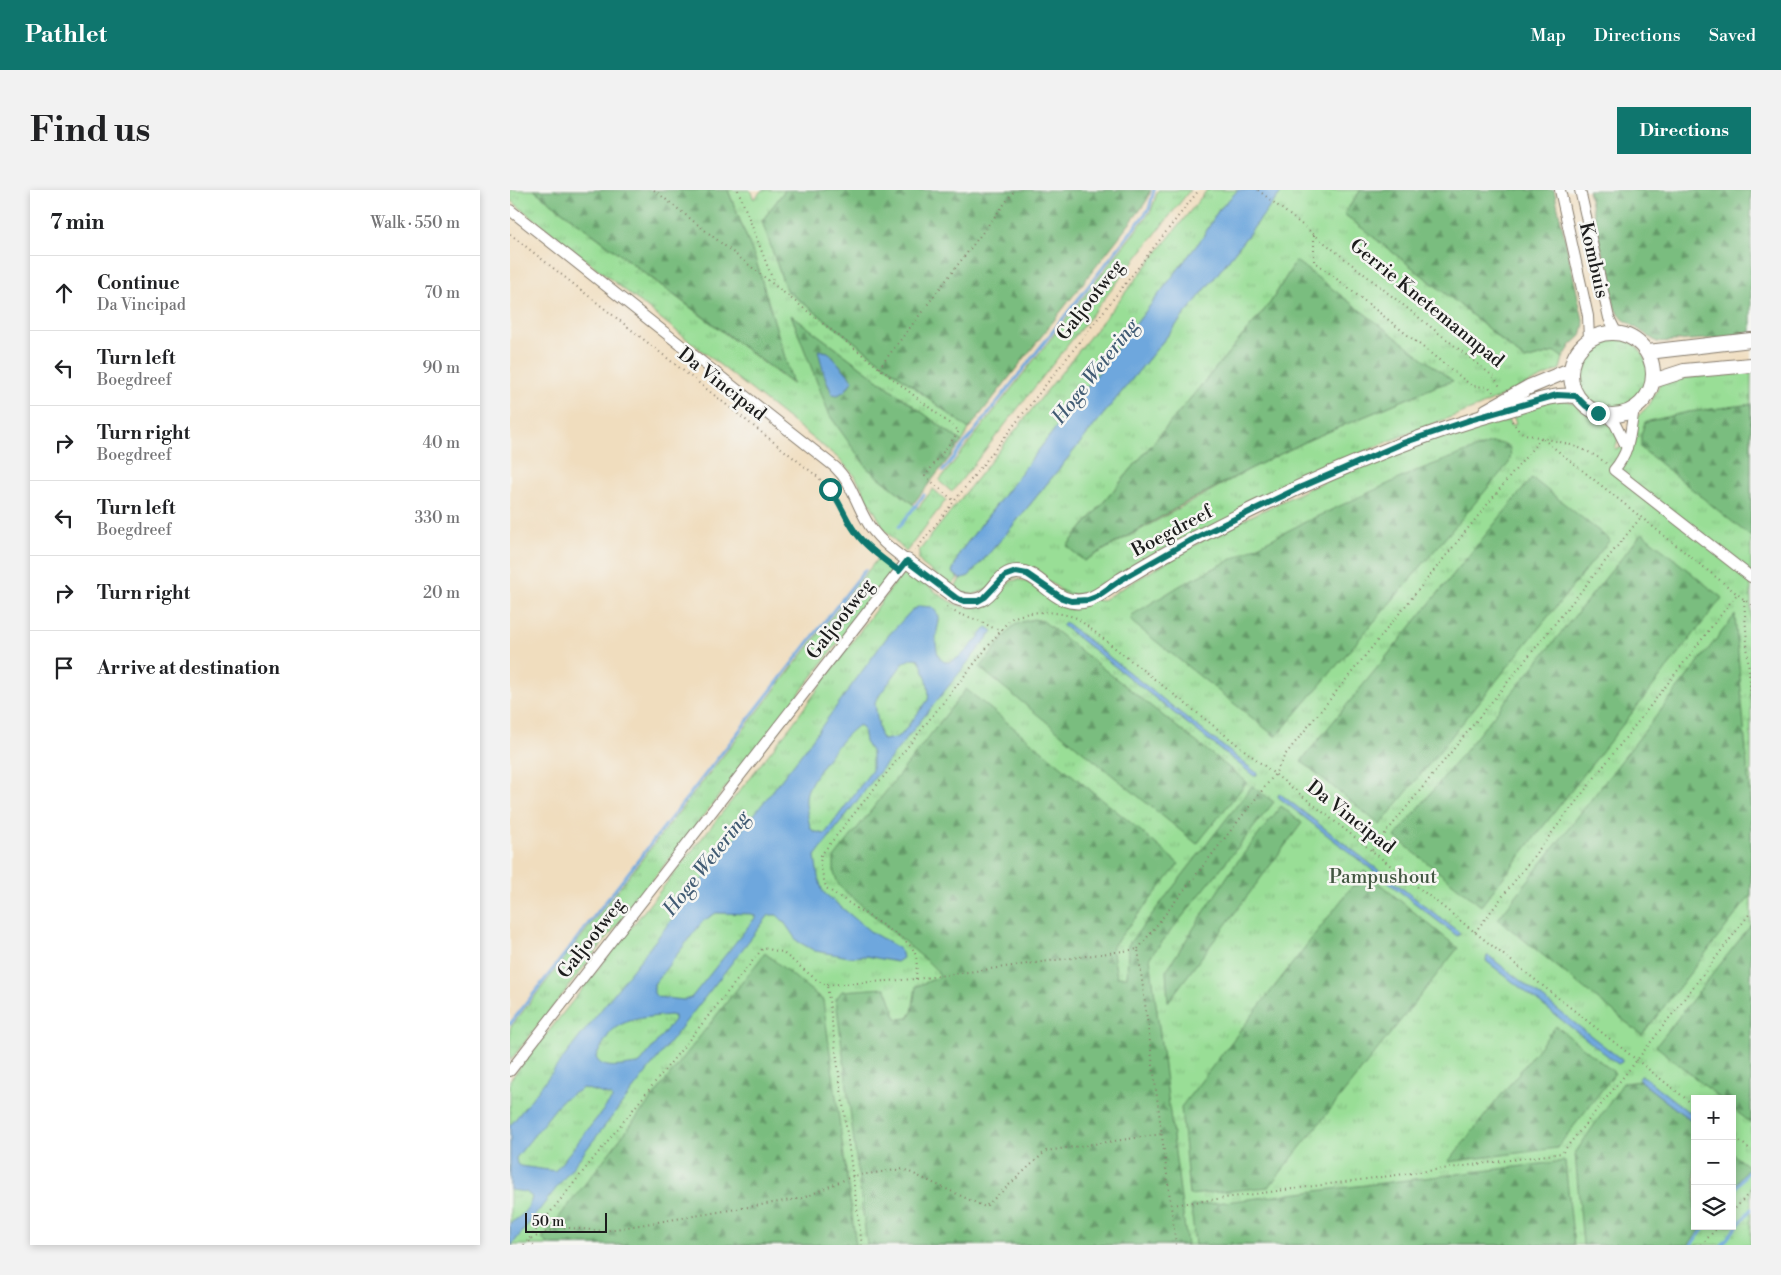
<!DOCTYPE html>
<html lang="en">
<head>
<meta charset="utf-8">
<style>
  :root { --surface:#fff; --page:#f2f2f2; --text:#202124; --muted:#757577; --line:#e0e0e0; --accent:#0f766e }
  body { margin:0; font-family:"Libre Bodoni",serif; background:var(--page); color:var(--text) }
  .controls { position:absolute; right:15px; bottom:15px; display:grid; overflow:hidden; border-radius:0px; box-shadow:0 2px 8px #0003 }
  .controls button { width:45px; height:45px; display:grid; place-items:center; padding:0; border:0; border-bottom:1px solid var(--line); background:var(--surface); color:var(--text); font:25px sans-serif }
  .scale { position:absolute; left:15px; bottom:12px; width:82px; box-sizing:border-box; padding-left:5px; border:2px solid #1c1c1c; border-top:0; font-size:14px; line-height:18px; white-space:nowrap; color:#1c1c1c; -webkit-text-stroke:4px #f6f6f2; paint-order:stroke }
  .stop { position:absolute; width:15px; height:15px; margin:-11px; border:4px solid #0f766e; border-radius:50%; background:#fff }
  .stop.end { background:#0f766e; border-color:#fff; box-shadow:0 1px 5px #0008 }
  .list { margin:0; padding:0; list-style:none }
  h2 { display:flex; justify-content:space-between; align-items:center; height:65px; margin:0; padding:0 20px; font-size:21px }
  h2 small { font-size:16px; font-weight:400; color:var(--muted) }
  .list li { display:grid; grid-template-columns:32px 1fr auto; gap:15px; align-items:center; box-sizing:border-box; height:75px; padding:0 20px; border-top:1px solid var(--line) }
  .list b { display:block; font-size:19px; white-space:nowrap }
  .list p { margin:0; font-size:16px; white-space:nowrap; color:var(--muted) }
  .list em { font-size:16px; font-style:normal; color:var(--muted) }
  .icon { flex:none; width:28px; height:28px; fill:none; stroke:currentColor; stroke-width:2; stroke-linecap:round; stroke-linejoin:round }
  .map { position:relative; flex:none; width:1241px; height:1055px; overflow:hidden; border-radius:0px }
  header { display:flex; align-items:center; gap:30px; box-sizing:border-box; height:70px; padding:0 25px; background:var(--accent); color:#fff }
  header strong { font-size:24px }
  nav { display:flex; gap:28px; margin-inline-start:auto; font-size:18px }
  .intro { display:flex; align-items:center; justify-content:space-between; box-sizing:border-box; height:120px; padding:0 30px }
  h1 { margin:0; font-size:35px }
  .button { padding:12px 22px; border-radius:0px; background:var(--accent); color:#fff; font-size:18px; font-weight:700 }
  main { display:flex; gap:30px; padding:0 30px }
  aside { flex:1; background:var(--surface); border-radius:0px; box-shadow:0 2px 8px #0003 }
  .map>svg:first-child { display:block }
  .grass { fill:url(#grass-tufts); stroke:#5a7d59; fill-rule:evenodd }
  .forest { fill:url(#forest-firs); stroke:#4b6c4e; fill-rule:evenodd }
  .water { fill:#6ea7dd; stroke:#45627c; fill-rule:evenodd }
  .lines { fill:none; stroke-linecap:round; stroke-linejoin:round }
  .stream { stroke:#6ea7dd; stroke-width:3 }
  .street-casing { stroke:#867c6d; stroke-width:12 }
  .secondary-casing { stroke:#867c6d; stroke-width:16 }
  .path { stroke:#867c6d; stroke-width:2; stroke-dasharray:1 4; stroke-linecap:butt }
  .street { stroke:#fff; stroke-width:10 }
  .secondary { stroke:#fff; stroke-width:14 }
  .route { stroke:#0f766e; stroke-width:6 }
  .labels { text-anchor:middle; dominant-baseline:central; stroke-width:5; stroke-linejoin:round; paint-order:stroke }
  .street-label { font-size:19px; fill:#1c1c1c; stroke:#f6f6f2 }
  .park-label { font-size:19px; fill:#425641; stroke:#f6f6f2 }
  .water-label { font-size:20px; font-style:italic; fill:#415b73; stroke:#f6f6f2 }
</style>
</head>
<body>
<header>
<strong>Pathlet</strong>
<nav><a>Map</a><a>Directions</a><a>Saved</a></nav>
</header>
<div class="intro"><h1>Find us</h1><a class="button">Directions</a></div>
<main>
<aside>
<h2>7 min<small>Walk · 550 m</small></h2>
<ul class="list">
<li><svg class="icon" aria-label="ahead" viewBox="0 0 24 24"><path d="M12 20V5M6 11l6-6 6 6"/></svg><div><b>Continue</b><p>Da Vincipad</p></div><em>70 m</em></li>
<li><svg class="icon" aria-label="left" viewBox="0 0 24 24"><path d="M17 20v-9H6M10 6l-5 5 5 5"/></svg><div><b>Turn left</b><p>Boegdreef</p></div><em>90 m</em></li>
<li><svg class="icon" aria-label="right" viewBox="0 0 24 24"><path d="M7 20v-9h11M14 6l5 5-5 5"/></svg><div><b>Turn right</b><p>Boegdreef</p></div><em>40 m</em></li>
<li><svg class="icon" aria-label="left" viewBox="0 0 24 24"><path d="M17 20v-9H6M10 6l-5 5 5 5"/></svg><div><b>Turn left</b><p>Boegdreef</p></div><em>330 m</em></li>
<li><svg class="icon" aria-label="right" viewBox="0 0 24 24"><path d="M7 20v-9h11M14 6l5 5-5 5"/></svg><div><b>Turn right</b></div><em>20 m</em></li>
<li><svg class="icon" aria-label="arrive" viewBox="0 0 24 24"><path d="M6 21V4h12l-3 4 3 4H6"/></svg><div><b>Arrive at destination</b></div></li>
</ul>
</aside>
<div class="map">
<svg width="1241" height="1055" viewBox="0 0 1241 1055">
  <defs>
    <pattern id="grass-tufts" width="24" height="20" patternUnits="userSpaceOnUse" patternTransform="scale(1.25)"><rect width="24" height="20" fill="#99de96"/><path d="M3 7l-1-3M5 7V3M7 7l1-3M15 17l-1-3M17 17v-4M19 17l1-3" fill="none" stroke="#83be81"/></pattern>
    <pattern id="forest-firs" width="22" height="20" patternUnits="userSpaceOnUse" patternTransform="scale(1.25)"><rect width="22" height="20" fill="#7abd7f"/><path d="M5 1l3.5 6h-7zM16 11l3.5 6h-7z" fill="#639967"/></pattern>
  </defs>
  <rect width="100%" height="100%" fill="#f6f6f2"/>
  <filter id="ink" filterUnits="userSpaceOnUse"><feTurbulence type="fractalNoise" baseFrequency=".02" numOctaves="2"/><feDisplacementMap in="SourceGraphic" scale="10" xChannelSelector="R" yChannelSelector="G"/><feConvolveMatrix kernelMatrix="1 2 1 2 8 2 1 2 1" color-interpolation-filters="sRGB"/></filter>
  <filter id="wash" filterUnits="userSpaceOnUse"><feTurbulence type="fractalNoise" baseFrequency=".0096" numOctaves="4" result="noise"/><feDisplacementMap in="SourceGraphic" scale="20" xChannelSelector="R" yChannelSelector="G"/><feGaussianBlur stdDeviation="1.12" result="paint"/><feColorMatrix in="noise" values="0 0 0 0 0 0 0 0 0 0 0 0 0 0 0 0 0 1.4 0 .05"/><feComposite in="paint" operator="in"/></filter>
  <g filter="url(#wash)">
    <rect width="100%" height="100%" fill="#f0ddbe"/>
    <path class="grass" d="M 0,0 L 24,0 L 282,194 L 246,71 L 218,0 L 240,0 L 244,9 L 252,0 L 275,0 L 252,31 L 276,100 L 459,239 L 452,252 L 282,126 L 357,278 L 408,318 L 423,299 L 436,310 L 396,362 L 375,340 L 345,286 L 327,267 L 0,10 Z
      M 648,0 L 680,0 L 442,302 L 429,291 L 641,21 Z
      M 697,0 L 728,0 L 708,21 L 693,47 L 676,69 L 450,362 L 442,382 L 448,388 L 443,394 L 439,395 L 412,374 L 409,370 L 409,361 Z
      M 773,0 L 851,0 L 834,24 L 950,115 L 1015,170 L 1046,161 L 1053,168 L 1050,179 L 968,217 L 909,239 L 832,271 L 578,403 L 562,405 L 554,402 L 522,380 L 463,405 L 444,400 L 450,389 L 459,386 L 496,344 L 702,91 ZM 786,72 L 942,191 L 927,196 L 801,249 L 740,279 L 574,371 L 557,356 L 760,113 Z
      M1066 183a36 36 0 1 1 72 0a36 36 0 1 1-72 0Z
      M 1241,180 L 1241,1055 L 0,1055 L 0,890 L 281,536 L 385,393 L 394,384 L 403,384 C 416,393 435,412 451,416 C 490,427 489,375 521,394 L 591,411 L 702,345 L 802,297 L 885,262 L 996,224 L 1001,236 L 1006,234 L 1002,222 L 1050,208 L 1063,213 L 1071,220 L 1083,228 L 1093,231 L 1102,236 L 1108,249 L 1105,259 L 1124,255 L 1127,227 L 1140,214 L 1150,194 L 1156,190 ZM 1185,909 L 1222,909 L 1222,1036 L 1185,1036 Z
      M 368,368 L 383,381 L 275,522 L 0,871 L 0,838 Z"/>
    <path class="forest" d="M 24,0 L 218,0 L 246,71 L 283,194 Z
      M 275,0 L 641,0 L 637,10 L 631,19 L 459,239 L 276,100 L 252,31 Z
      M 851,0 L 1044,0 L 1074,134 L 1071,146 L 1061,155 L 1053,168 L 1045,162 L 1015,170 L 950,115 L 834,24 Z
      M 1078,0 L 1241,0 L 1241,146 L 1147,152 L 1113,129 L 1105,119 Z
      M 786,71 L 943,191 L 927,196 L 801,249 L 740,279 L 677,312 L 574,371 L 557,356 L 760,113 Z
      M 281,125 L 452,252 L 403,314 L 357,278 L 320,226 ZM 309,160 L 318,162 L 343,190 L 335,201 L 318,196 Z
      M 1241,214 L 1241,347 L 1131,258 L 1131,245 L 1135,232 L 1178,222 Z
      M 980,253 C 997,253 1004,254 999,273 L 766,547 L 623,433 L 621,429 L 622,425 L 671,395 L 795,332 L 906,281 Z
      M 1022,288 L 1100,350 L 870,635 L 791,571 Z
      M 1132,343 L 1212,408 L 971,716 L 885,647 Z
      M 1225,425 L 1241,624 L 1241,705 L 1132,845 L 988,729 Z
      M 524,429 L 533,431 L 737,592 L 687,654 L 470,478 L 503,436 L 512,432 Z
      M 456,499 L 620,632 L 669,674 L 602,757 L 607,787 L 617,787 L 618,755 L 742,596 L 764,612 L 640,767 L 677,1055 L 357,1055 L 326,809 L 332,801 L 375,798 C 381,808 382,819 387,829 L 398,828 L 402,822 L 406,796 L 430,787 L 427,781 L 417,771 L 329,696 L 324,683 L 324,668 Z
      M 771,616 L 792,633 L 658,812 L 656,781 L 724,676 Z
      M 854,681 L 948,758 L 759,997 L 679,1005 L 671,917 Z
      M 1241,735 L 1241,933 L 1222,918 L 1222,909 L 1211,909 L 1146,856 Z
      M 255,763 L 313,810 L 346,1055 L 40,1055 L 32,1049 Z
      M 1046,836 L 1105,883 L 1047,958 L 938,972 Z
      M 1130,891 L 1185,934 L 1185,1036 L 1193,1036 L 1178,1055 L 1073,1055 L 1065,963 L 1113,893 Z
      M 1222,964 L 1239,977 L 1222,999 Z
      M 1055,971 L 1064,1055 L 685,1055 L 681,1016 Z"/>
    <path class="water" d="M 728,0 L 773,0 L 702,91 L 496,344 L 459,386 L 450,389 L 442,382 L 450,362 L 676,69 L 693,47 L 708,21 Z
      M 308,160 L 318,162 L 343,190 L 335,201 L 328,205 L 322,204 L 314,184 Z
      M 410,416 L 422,417 C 424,419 427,423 429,426 C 430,432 425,445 426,453 C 430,499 467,449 477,437 L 483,441 L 363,590 L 305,666 L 308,687 L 313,702 L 361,742 L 387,757 L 392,763 L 393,768 L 387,772 L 356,766 L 339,767 L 305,761 L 287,751 L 274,732 L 267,725 L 259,725 L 2,1055 L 0,1055 L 0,1033 C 10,1028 20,1018 22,1007 L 16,1002 L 0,1000 L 0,936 L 293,562 L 377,447 L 402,420 ZM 404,468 L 409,469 C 414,480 421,498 418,510 L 391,545 L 385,548 L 373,550 L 370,545 L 365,514 L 366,510 L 394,472 ZM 350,535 L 353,539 L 355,552 L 362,563 L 362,580 L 317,641 L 314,644 L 303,641 L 300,637 C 298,625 294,613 297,602 C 301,588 337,539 350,535 ZM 206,723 L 242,724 L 245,726 L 245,728 L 181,808 L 174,810 L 147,807 L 144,803 L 144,794 L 193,731 ZM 161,825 L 164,826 L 164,830 L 131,872 L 128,874 C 115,875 91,882 86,867 C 90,859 95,850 100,843 C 114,827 142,827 161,825 ZM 73,898 L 102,906 L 102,909 L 45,981 L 10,976 L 7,974 L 6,968 L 52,910 Z
      M 555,432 L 747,583 L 747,586 L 744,586 L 552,435 Z
      M 769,603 L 950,743 L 949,745 L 947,746 L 768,607 Z
      M 977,766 L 979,766 L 1112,870 L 1112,872 L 1108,874 L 976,771 Z
      M 1131,886 L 1133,886 L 1185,927 L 1185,934 L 1130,891 L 1129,889 Z"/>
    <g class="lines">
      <path class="stream" d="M 433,281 L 639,19 L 644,0
        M 389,337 L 414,305
        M 0,834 L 355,380
        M 1222,1002 L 1241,978
        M 1181,1055 L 1196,1036
        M 1212,1055 L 1241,1019"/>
    </g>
  </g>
  <g filter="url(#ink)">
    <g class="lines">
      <g class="street-casing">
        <path id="street" d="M 1050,0 L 1078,126 L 1079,149
          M 1070,0 L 1099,128 L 1106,142
          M 0,20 L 325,277 C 341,292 345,311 356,330 C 365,347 382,360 397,371 L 0,881
          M 1124,218 C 1120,242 1121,260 1104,280 L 1241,387
          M 1096,225 L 1105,234 L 1117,258"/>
      </g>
      <g class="secondary-casing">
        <path id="secondary" d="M1061 184a41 41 0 1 1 82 0a41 41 0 1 1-82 0Z
          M 1138,162 L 1241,150
          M 1143,191 L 1174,181 L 1241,175
          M 976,221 L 1019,197 L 1060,180
          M 397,371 L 447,408 C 485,422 482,382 507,382 C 533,382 543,419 578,410 C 590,406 600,397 611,390 C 633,377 656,363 680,351 C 781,298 887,250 997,220 C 1020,214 1043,203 1066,206"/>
      </g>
      <path class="path" d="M 144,0 L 449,241 L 415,286 L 443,310
        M 228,0 L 264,93
        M 748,0 L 984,187 L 991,198
        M 0,44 L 308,287 L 327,309 L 339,332 L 350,348 L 380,374
        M 804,45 L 804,71 L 962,196 L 979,197 L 983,202
        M 369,178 L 505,0
        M 1002,231 L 1009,241 L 1015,244 C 1044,251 1072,254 1096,273
        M 1033,249 L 1241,415
        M 405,361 L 689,0
        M 1234,410 L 1241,510
        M 436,417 C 447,425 458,426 470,431 C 478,435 484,440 493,439
        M 862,660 L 1131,327
        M 965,742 L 1227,404
        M 628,759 L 765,584 L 775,565 L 1031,248
        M 406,789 C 407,767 409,762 392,748 L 316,698 L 310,674 L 311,665 L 500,429 C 522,419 545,421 567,428 L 1185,916
        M 317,795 L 406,789 L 628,759 L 666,1055
        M 1222,945 L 1241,960
        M 662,1015 L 1052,963 L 1127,870 L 1241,722
        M 1222,1022 L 1241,1001
        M 14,1055 L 18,1050 L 49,1037 L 93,1041 L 293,1008 L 343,986 L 393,979 L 475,1017 L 536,961 L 652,944
        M 24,1055 L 18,1050 L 253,758 L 272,762 L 308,791 L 317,795 L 352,1055
        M 1191,1055 L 1209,1036"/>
      <use href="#street" class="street"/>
      <use href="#secondary" class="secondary"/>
    </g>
  </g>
  <g class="lines" filter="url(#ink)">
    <path class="route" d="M 320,299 C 332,314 337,334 350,348 C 361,361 376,371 389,381 L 397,371 L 446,408 L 454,411 L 468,411 L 475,407 L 495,386 L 506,382 L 517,384 L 552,408 L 561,411 L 578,410 L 586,407 L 609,391 L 679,351 L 789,298 L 893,253 L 963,229 L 1047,205 L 1066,206 L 1076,216 L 1088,223"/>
  </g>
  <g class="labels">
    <g class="street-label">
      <text transform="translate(1084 70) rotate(77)">Kombuis</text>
      <text transform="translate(580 110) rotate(-52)">Galjootweg</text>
      <text transform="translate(917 113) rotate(39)">Gerrie Knetemannpad</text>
      <text transform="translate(212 194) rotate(38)">Da Vincipad</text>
      <text transform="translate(662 341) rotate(-28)">Boegdreef</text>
      <text transform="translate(330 429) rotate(-52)">Galjootweg</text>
      <text transform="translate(841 627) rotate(38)">Da Vincipad</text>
      <text transform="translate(81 748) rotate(-52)">Galjootweg</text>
    </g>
    <g class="park-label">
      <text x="873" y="687">Pampushout</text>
    </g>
    <g class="water-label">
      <text transform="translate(586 182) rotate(-52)">Hoge Wetering</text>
      <text transform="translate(197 674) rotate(-52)">Hoge Wetering</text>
    </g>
  </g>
</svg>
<div class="controls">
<button>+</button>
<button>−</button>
<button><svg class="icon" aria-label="layers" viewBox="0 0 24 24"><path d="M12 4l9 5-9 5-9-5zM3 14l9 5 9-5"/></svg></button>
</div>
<div class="scale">50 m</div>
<div class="stop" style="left:320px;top:299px"></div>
<div class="stop end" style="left:1088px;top:223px"></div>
</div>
</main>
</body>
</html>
